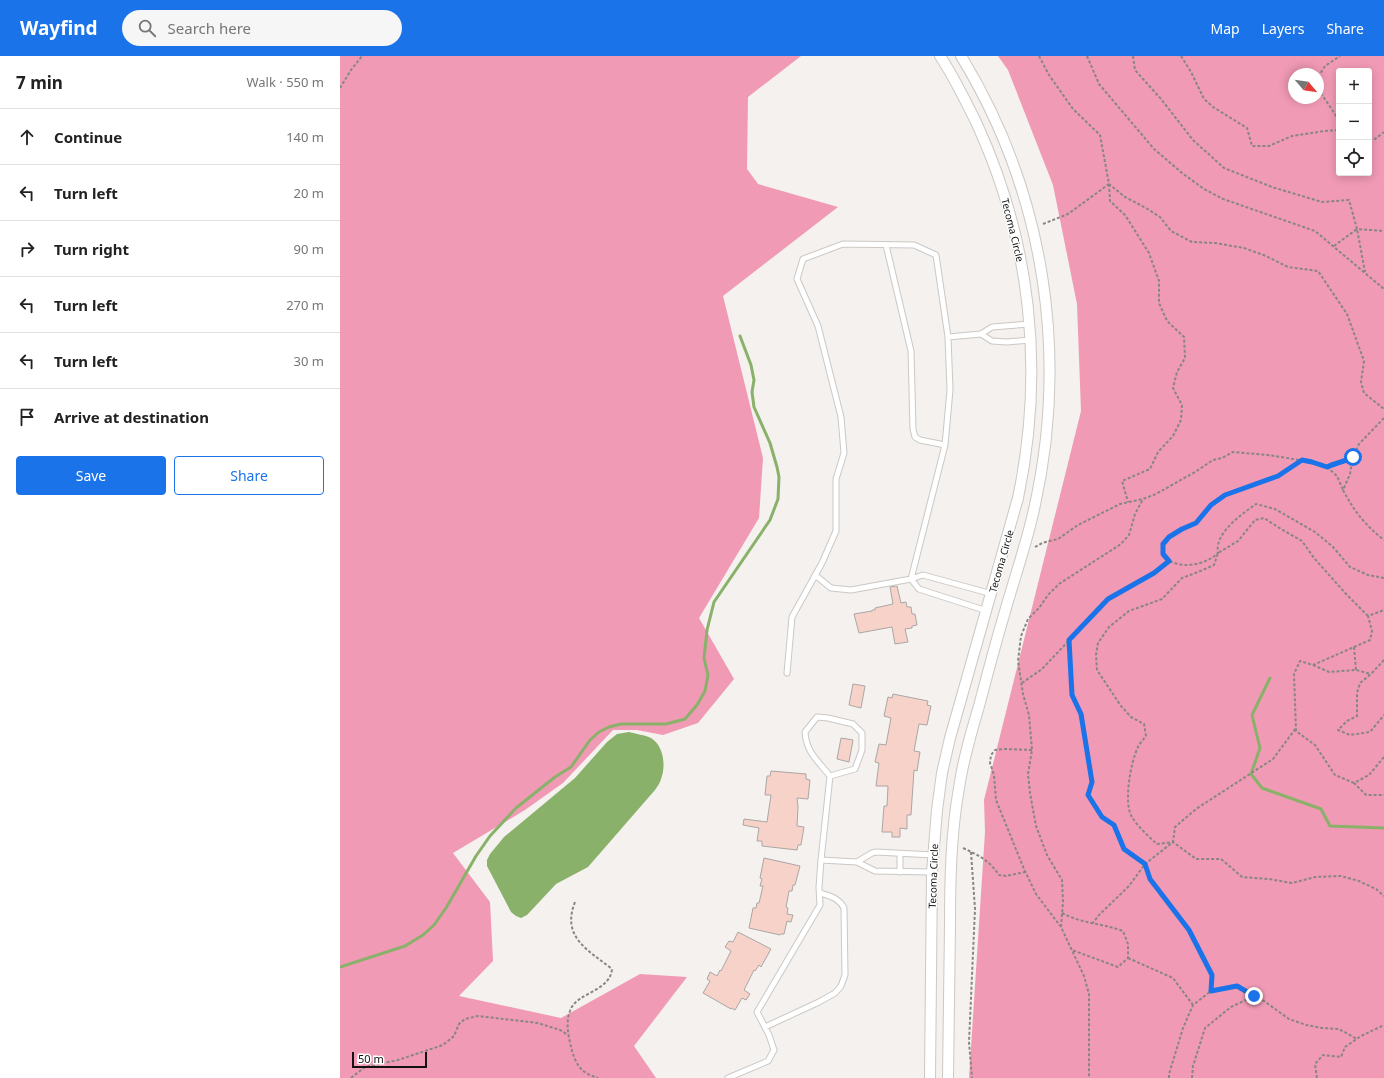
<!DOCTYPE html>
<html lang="en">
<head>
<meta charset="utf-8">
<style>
  :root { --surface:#fff; --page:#f6f6f6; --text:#222; --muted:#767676; --line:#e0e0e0; --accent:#1a73e8 }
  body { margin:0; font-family:"Noto Sans",sans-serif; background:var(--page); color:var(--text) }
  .controls { position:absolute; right:12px; top:12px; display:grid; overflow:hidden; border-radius:4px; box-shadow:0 2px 10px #0003 }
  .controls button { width:36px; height:36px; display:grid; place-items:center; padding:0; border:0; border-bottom:1px solid var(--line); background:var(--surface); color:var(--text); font:20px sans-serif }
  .compass { position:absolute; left:948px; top:12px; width:36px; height:36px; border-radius:50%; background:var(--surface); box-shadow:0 2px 10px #0003; rotate:119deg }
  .scale { position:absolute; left:12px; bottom:10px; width:75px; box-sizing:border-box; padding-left:4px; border:2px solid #131211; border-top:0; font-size:11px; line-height:14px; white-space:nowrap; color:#131211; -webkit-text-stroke:3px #fff; paint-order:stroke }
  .stop { position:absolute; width:12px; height:12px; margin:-9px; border:3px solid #1a73e8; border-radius:50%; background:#fff }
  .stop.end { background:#1a73e8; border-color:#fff; box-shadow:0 1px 4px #0008 }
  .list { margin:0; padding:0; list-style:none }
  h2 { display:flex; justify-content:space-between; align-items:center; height:52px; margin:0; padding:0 16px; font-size:17px }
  h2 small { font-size:13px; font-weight:400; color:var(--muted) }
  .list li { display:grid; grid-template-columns:26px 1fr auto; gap:12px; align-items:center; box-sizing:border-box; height:56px; padding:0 16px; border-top:1px solid var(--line) }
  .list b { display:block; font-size:15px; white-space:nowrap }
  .list em { font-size:13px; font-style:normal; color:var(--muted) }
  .actions { display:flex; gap:8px; padding:12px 16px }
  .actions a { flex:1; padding:9px 0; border:1px solid var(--accent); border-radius:4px; text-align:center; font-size:14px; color:var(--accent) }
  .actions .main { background:var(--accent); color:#fff }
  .icon { flex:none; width:22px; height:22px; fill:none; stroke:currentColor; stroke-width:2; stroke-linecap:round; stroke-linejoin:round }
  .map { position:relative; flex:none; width:1044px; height:1022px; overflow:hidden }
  header { display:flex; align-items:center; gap:24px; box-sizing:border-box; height:56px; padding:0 20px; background:var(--accent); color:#fff }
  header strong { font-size:19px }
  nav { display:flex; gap:22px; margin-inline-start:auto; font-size:14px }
  .search { width:280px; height:36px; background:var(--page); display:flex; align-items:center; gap:10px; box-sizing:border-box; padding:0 14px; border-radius:22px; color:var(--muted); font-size:15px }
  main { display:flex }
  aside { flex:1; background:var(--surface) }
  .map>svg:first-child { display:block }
  .forest { fill:#f19ab5; fill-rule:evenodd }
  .water { fill:#89b169 }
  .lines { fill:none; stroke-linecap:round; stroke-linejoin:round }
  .stream { stroke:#89b169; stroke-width:3 }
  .building { fill:#f7d2c9; stroke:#aba6a5 }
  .service-casing { stroke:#cbc8c5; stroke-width:7 }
  .minor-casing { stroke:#cbc8c5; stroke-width:12 }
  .path { stroke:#888684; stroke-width:2; stroke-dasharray:3 2; stroke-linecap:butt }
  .service { stroke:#fff; stroke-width:5 }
  .minor { stroke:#fff; stroke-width:10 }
  .route { stroke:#1a73e8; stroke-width:5 }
  .labels { text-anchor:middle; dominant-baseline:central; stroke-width:3; stroke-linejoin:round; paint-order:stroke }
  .street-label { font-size:10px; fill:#131211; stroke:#fff }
</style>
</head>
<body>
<header>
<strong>Wayfind</strong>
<div class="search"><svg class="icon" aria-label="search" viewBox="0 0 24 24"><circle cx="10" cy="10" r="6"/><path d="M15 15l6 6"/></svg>Search here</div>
<nav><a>Map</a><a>Layers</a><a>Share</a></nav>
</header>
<main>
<aside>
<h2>7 min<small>Walk · 550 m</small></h2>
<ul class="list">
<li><svg class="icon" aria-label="ahead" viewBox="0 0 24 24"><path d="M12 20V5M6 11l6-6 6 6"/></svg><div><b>Continue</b></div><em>140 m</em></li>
<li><svg class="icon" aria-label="left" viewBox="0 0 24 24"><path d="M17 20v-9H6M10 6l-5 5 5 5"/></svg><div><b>Turn left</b></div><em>20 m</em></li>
<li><svg class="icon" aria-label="right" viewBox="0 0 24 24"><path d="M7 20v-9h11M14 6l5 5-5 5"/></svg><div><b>Turn right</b></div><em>90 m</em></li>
<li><svg class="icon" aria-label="left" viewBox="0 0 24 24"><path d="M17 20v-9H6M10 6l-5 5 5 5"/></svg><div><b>Turn left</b></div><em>270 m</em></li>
<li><svg class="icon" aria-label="left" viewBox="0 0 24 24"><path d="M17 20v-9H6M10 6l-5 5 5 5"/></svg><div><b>Turn left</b></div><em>30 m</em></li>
<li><svg class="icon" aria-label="arrive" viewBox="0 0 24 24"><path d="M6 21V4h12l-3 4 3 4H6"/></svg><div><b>Arrive at destination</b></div></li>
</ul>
<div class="actions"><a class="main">Save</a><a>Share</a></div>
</aside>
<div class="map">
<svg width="1044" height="1022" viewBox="0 0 1044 1022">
  <rect width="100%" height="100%" fill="#f4f1ee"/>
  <path class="forest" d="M 0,0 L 461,0 L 408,41 L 407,113 L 418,128 L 498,151 L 383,240 L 423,402 L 419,462 L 359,562 L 394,623 L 358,667 L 323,679 L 297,674 L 273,674 L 223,727 L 185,754 L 113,797 L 150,846 L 153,905 L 119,940 L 221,962 L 300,918 L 347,921 L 294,990 L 316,1022 L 0,1022 Z
    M 658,0 L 1044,0 L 1044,1022 L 629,1022 L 645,776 L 644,744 L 741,355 L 737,248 L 713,129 L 668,14 ZM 999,15 L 1029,15 L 1029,117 L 999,117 ZM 954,18 L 978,18 L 978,42 L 954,42 Z"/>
  <path class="water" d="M 289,676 C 296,678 305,679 311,682 C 324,690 326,710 321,723 C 320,727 317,731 315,734 L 248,811 L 216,828 L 187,859 L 181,862 L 176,860 L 171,856 L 147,810 L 147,804 L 150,798 L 164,781 L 235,722 L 267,686 L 277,678 Z"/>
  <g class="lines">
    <path class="stream" d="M 930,622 L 912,659 L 920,692 L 911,718 L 922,732 L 981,753 L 990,770 L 1044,772
      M 0,911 L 65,890 L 83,879 L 94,869 L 106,852 L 136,800 L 150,780 L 176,752 L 215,721 L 231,711 L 250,684 L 259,676 L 269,671 L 281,668 L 326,668 L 345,663 L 357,649 L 365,635 L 368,619 L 364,602 L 367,574 L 374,546 L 430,464 L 438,443 L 439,421 L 437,411 L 430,387 L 414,351 L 412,336 L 414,324 L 411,309 L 400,280"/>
  </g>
  <path class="building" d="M 557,530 L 561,547 L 566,546 L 567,551 L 571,551 L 572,558 L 575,558 L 577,569 L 572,570 L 572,572 L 565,573 L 568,586 L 555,588 L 552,571 L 519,577 L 514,558 L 532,555 L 532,554 L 535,554 L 535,552 L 553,548 L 550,531 Z
    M 513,628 L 525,630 L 521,652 L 509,649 Z
    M 553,638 L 588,645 L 587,649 L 591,650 L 587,669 L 579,668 L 574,695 L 580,696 L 577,715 L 574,714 L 571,759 L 567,759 L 567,773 L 560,772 L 560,781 L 552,781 L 552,776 L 542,776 L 544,750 L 547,750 L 548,730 L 536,730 L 539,707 L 535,706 L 539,688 L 546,689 L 551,662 L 544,660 L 548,641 L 552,642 Z
    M 501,682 L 513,684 L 509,706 L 497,703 Z
    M 431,715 L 466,718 L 466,723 L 470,724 L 468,743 L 457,742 L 458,751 L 457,770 L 464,771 L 461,789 L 458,789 L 457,794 L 422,790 L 422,785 L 417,785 L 419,772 L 403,769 L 404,763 L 427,766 L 431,739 L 425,739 L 427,720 L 430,720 Z
    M 424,802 L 460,810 L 455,829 L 453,829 L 452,835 L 449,835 L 446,851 L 448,852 L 447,858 L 453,859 L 451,866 L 447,865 L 444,878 L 441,878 L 440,879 L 409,872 L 413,852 L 416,852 L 417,847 L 419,847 L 423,830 L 420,830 L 422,823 L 420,822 Z
    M 398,876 L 431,893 L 421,911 L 419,909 L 415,915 L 414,914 L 404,934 L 410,938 L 406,944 L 402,942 L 395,954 L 391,952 L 391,953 L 363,937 L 370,925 L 367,923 L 370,916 L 377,920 L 380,914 L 381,915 L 391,895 L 385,891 L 389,885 L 393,886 Z"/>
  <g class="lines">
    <g class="service-casing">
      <path id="service" d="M 641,278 L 652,285 L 667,286 L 690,284
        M 605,389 L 610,334 L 608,281
        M 475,519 L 491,532 L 511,534 L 571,523 L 605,389 L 580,384 L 575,381 L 573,373 L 571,295 L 546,189
        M 647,555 L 579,533 L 571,523 L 583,519 L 652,538
        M 447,617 L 452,561 L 482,507 L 496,475 L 496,423 L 504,397 L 501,361 L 478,270 L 457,223 L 463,203 L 503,188 L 574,189 L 596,199 L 608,281 L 641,278 L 652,271 L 690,268
        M 481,804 L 490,720 C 478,705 466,696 465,676 L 477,661 L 488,662 L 513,668 L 522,677 L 522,694 L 515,713 L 490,720
        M 517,806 L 532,797 L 536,796 L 593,799
        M 560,816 L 560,798
        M 425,971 L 479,946 L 495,937 L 501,930 L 505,919 L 504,852 C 499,842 490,840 480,837
        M 388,1022 L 428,1005 L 434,994 L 429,979 L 417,956 L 480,849 L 479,831 L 481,804 L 517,806 L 535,815 L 592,816"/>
    </g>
    <g class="minor-casing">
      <path id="minor" d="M 590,1022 L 592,816 L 597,754 L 602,717 L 610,682 L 678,442 C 705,314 691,185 636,66 C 625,44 614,21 600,0
        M 608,1022 C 609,971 609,920 610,869 C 610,823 611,777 619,732 C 623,704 631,677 639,650 C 647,620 655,589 664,559 C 673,527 684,495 692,462 C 730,304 706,139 621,0"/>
    </g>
    <path class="path" d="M 699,0 L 709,19 L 733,53 L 760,79 L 769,128 L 785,141 L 806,152 L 820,161 L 831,175 L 852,186 L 875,187 L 904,192 L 926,200 L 948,211 L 978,215 L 1007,258 L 1024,305 L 1021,326 L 1024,337 L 1044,353
      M 747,0 L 759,28 L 814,93 L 842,117 L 864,133 L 883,143 L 975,175 L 1044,233
      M 793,0 L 795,14 L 821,43 L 853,84 L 884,112 L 932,131 L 982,146 L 1009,144 L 1017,173 L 1044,175
      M 841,0 L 851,16 L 864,43 L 873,51 L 907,72 L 912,90 L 929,90 L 952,80 L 984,75 L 999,74
      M 978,21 L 985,10 L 1000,0
      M 0,32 L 11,14 L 22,0
      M 978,33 L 999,64
      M 1029,82 L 1035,83 L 1044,76
      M 769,128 L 770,145 L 785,159 L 809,197 L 819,225 L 819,247 L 827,265 L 844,281 L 845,302 L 837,316 L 833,332 L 842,349 L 841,364 L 833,380 L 818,396 L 810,413 L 782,425 L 788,446
      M 703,168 L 728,158 L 769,128
      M 994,190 L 1017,173 L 1025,216
      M 1044,362 L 1019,388 L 1013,401 L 1010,418 L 1003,434 C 1014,455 1025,469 1044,484
      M 962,405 L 938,420 L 885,439 L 871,449 L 856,467 L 842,473 L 829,481 L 823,488 L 823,498 C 825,500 827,504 830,505 C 844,513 867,508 878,497 C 874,477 902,458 916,448 L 935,453 L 975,476 L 993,491 L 1010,511 L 1028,519 L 1044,522
      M 987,411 L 997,420 L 1003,434
      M 695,491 L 702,487 L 718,483 L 738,469 L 780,448 L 803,443 L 816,438 L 855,416 L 873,404 L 882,402 L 893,396 L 928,399 L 972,406 L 987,411 C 995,407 1004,406 1013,401
      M 1028,560 L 1007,539 L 974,502 L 962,485 L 941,473 L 924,462 L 915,464 L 898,485 L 878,497 L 874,509 L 858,516 L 842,522 L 822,543 L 789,555 L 769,571 L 758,587 L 756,599 L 757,614 L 781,650 L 791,661 L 804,668 L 806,680 C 803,684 800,687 798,691 C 791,705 783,747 792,761 C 798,771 808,780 817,788 L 833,786 L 856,803 L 881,803 L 902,821 L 929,823 L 952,827 L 975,821 L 1001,820 L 1019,825 L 1036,833 L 1044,840
      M 729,584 L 732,639 L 741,658 L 752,726 L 748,739 L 762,761 L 774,769 L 784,793 L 805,808 L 810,823 L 849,874 L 872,919 L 871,935
      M 1014,591 L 1016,614
      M 1044,604 L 1031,618 L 1020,627 L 1017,637 L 1017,660 L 1007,665 L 998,674 L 1010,679 L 1030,676 L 1044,659
      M 973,609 L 989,616 L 1016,614 L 1031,618
      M 682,627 L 702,613 L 768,543 L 814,517 L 829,505
      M 692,694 L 665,693 L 655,694 L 651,699 L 650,707 L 654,719 L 656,744 L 684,813 L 696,838 L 721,871 L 744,920 L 749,938 L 749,1022
      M 1044,701 L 1029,719 L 1014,727 L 1026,739 L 1044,739
      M 1014,727 L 995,719 L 975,689 L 956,675 L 954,618 L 960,605 L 973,609 L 1030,584 L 1032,575 L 1028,560 L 1044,554
      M 623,792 C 638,799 649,804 659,819 L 666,820 L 685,816
      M 631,796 L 635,853 L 629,986 L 632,1022
      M 235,846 C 221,881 248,894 272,913 C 270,936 236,936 230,955 C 225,968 229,982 232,995 C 237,1011 242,1017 258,1022
      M 722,857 C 743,868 761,867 783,875 L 788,888 L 788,902 L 778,911 L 732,894
      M 752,868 L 759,859 L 789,830 L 805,808 L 833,786 L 835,771 L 856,753 L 933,703 L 956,672
      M 721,871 L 723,846 L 722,824 L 707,799 L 696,770 L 690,737 L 688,718 L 692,694 L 689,659 L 683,638 L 678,605 L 681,580 L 688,563 L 699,552 L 708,539 L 719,528 L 781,488 L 789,479 L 795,458 L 803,443
      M 788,902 L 833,922 L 853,949
      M 11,1022 L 25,1011 L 58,1004 L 103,989 L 114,980 L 119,968 L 125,963 L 138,960 L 198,967 L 220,974 L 228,979
      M 829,1022 L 829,1018 L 843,972 L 853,949 L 871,935 L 897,931 L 924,945 L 949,963 L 966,969 L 982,972 L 999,973 L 1017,983
      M 852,1022 L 853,1010 L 865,972 L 891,951 L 914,940
      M 977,1022 L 975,1008 L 983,999 L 1001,1001 L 1005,991 L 1021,980 L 1044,969"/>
    <use href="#service" class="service"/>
    <use href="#minor" class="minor"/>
  </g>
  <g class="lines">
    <path class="route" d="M 914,940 L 897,930 L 871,935 L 872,919 L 849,874 L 810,823 L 805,808 L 784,793 L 774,769 L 762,761 L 748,739 L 752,726 L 741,658 L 732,639 L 729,584 L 768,543 L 814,517 L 829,505 L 823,498 L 823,488 L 829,481 L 842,473 L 856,467 L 871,449 L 885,439 L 938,420 L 962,404 L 972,406 L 987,411 C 995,407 1004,406 1013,401"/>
  </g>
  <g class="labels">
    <g class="street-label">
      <text transform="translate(673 174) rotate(76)">Tecoma Circle</text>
      <text transform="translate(661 505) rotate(-74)">Tecoma Circle</text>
      <text transform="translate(593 820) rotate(-88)">Tecoma Circle</text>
    </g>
  </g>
</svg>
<div class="controls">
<button>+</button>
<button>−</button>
<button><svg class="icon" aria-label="locate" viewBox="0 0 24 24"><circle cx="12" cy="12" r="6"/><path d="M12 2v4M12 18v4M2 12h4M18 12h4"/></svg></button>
</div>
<svg class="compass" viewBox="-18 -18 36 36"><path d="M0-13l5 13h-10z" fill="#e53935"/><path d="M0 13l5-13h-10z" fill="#767676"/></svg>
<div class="scale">50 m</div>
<div class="stop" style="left:1013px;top:401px"></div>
<div class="stop end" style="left:914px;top:940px"></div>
</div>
</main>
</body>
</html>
